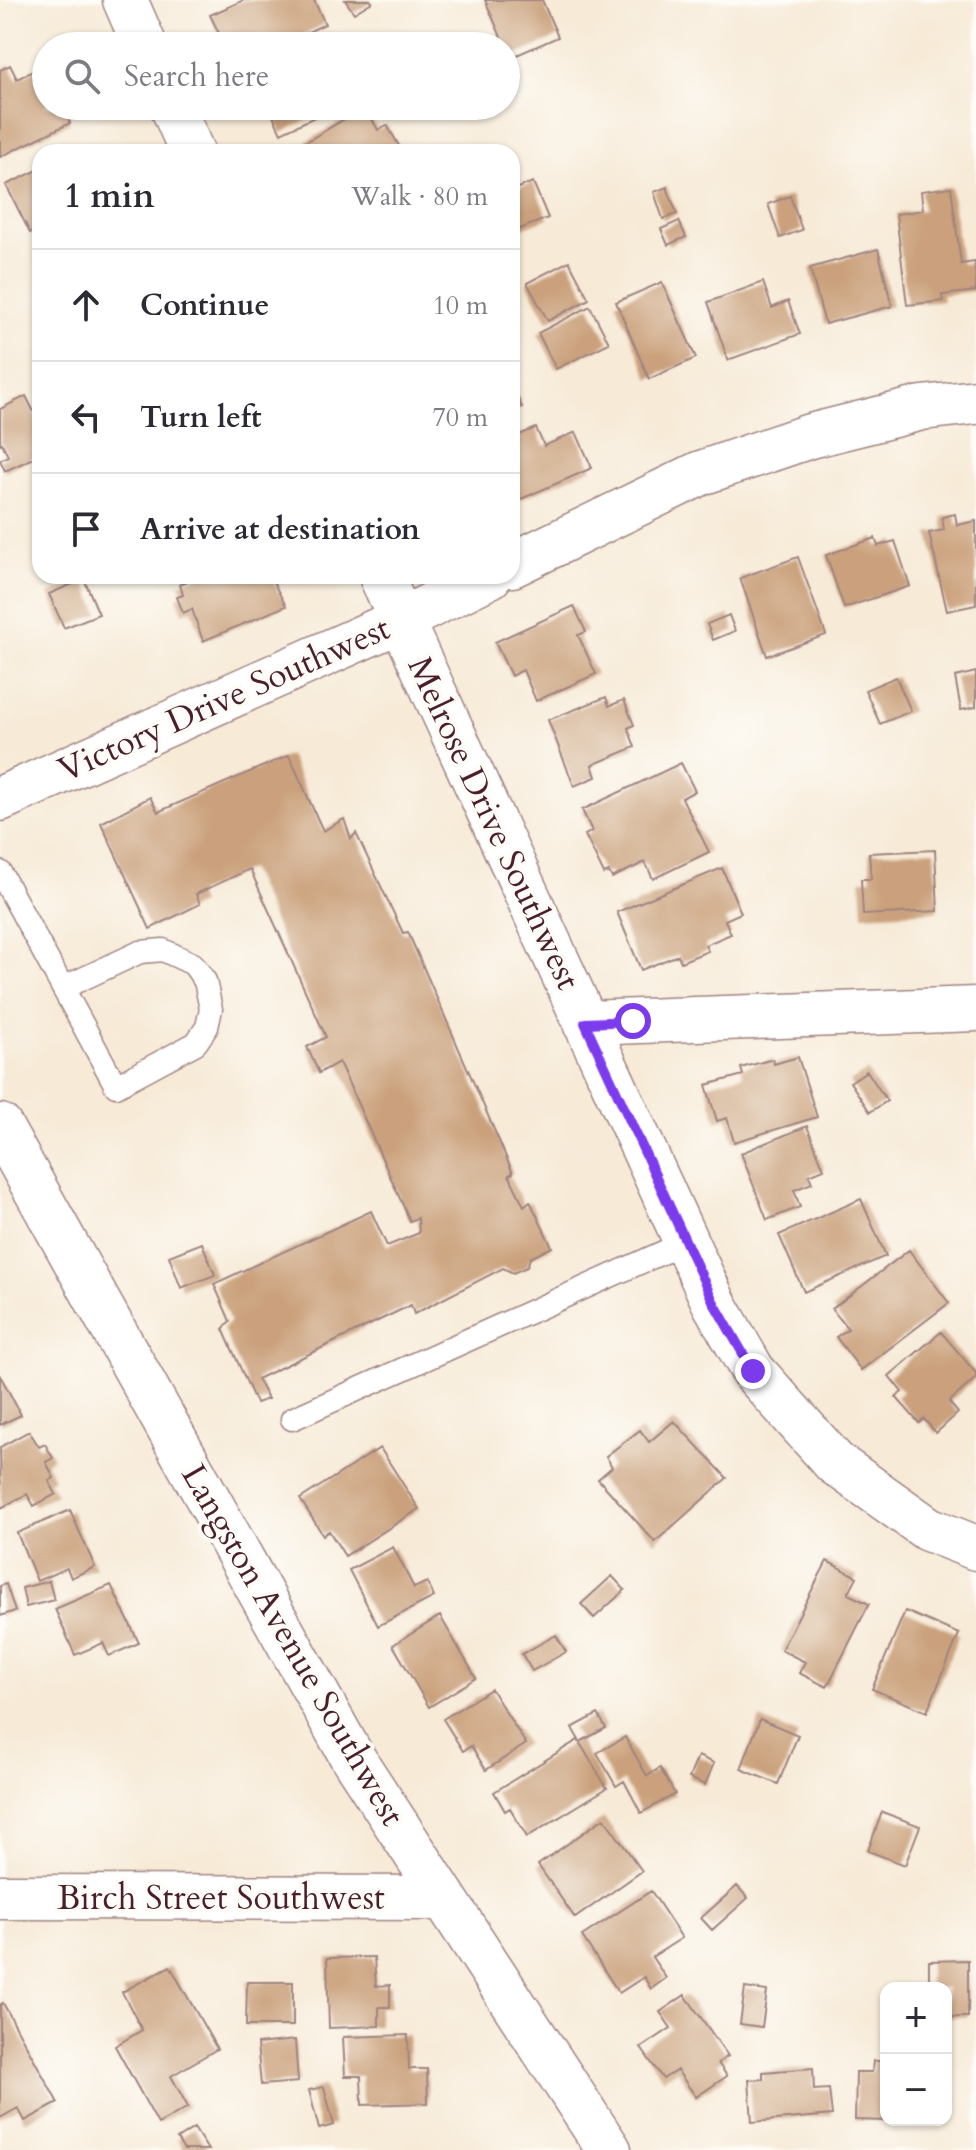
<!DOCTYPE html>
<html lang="en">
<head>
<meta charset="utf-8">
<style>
  :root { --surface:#fff; --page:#f2f2f3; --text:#2b2b33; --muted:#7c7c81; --line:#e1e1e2 }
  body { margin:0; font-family:Cardo,serif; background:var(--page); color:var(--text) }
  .controls { position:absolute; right:24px; bottom:24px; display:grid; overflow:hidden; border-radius:16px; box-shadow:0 2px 6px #0004 }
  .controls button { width:72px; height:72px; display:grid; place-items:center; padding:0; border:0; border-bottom:2px solid var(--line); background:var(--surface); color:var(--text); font:40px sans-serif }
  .stop { position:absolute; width:24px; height:24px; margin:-18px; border:6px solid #7c3aed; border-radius:50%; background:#fff }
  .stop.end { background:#7c3aed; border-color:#fff; box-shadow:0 2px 8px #0008 }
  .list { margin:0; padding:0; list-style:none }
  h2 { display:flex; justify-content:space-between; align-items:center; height:104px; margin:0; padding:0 32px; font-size:34px }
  h2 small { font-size:26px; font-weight:400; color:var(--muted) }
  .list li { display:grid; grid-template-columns:52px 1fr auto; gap:24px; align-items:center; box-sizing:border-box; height:112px; padding:0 32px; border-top:2px solid var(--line) }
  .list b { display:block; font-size:30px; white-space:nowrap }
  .list em { font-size:26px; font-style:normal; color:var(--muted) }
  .icon { flex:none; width:44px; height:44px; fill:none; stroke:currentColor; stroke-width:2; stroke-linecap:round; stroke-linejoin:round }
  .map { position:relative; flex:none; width:976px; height:2150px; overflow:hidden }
  .search { position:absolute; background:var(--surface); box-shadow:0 2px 6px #0004; left:32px; top:32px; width:488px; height:88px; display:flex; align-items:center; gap:20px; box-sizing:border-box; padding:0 28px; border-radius:44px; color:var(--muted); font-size:30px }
  .panel { position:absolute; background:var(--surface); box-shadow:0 2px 6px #0004; left:32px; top:144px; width:488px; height:440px; border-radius:24px }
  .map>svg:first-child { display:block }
  .building { fill:#caa17b }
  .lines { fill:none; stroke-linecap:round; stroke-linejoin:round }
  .lane-casing { stroke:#a08481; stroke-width:25 }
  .street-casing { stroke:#a08481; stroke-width:47 }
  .lane { stroke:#fff; stroke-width:22 }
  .street { stroke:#fff; stroke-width:44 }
  .route { stroke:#7c3aed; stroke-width:10 }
  .labels { text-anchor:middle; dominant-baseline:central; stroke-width:8; stroke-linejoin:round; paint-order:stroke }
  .street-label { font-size:34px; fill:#4a1f2b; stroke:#fdfcf7 }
</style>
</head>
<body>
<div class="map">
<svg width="976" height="2150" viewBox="0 0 976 2150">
  <rect width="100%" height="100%" fill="#fdfcf7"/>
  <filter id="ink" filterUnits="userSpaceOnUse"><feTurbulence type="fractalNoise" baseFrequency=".0125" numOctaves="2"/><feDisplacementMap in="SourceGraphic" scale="16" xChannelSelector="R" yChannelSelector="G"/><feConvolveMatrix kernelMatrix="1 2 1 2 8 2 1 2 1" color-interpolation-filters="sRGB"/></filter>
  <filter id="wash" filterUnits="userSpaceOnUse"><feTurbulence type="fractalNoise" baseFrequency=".006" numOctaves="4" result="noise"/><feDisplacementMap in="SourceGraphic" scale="32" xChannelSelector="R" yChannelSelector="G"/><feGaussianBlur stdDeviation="1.8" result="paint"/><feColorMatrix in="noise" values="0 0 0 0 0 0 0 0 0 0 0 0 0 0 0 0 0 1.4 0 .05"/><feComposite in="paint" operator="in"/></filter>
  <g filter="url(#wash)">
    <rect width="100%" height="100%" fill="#f7ead7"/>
    <g id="blocks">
      <path class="building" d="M 244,0 L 314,0 L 325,24 L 304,34 L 307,39 L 291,46 L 225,46 L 210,15 Z
        M 345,0 L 370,0 L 372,2 L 354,13 Z
        M 485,0 L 542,0 L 558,37 L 510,58 Z
        M 10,65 L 17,79 L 45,65 L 46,106 L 68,106 L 72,114 L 67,117 L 70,123 L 0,157 L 0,70 Z
        M 251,106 L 338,106 L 281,133 L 269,107 L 254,113 Z
        M 365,107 L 378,130 L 387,125 L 402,151 L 302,152 L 299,146 Z
        M 40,169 L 40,229 L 30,233 L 6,185 Z
        M 533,182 L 548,218 L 512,232 L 512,190 Z
        M 667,187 L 677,214 L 663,219 L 654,192 Z
        M 951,187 L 961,264 L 975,262 L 976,291 L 942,295 L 943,301 L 907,305 L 896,214 L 923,210 L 921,191 Z
        M 790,196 L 802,230 L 780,238 L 768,204 Z
        M 679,221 L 686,237 L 668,245 L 661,229 Z
        M 878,249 L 892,306 L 825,324 L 810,268 Z
        M 569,261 L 589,299 L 548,321 L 527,283 Z
        M 662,282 L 696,358 L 649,379 L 616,302 Z
        M 763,282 L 772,308 L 788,301 L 800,334 L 728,360 L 708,302 Z
        M 590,306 L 609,343 L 556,369 L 538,333 Z
        M 512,386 L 522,407 L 512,412 Z
        M 26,396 L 40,424 L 40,455 L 5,471 L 0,460 L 8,456 L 2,443 L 0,444 L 0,409 Z
        M 536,428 L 544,446 L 576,432 L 592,468 L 512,503 L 512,438 Z
        M 955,514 L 957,525 L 976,521 L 976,605 L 947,611 L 929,533 L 944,530 L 942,517 Z
        M 875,538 L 878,546 L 895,541 L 910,586 L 844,608 L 826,555 Z
        M 798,557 L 826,635 L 767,656 L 740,578 Z
        M 199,576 L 262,576 L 264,581 L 271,578 L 286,606 L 203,641 L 192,609 L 183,613 L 177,597 L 183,595 L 180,584 Z
        M 84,579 L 99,614 L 64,628 L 49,594 Z
        M 574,606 L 586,632 L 578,635 L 596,674 L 536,701 L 523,670 L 511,676 L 495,642 Z
        M 729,615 L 735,631 L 713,640 L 707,624 Z
        M 976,672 L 976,707 L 961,710 L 955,677 Z
        M 896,677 L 911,711 L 880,724 L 865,690 Z
        M 606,697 L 609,706 L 624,700 L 634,725 L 628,728 L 635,747 L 592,765 L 596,777 L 574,786 L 548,720 Z
        M 289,755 L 323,831 L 344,819 L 351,839 L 356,833 L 403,933 L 408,932 L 513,1173 L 509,1175 L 524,1206 L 530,1201 L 552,1247 L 530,1258 L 527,1267 L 513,1273 L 503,1268 L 414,1314 L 411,1305 L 257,1379 L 268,1399 L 256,1403 L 223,1329 L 230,1321 L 214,1284 L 371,1211 L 387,1246 L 419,1233 L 418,1218 L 410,1221 L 339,1062 L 319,1073 L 307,1047 L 326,1037 L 250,869 L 196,894 L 200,904 L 150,929 L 101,823 L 150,797 L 158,812 Z
        M 681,763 L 695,791 L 682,798 L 709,852 L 653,879 L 645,862 L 612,878 L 609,872 L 604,874 L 585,835 L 592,831 L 582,810 Z
        M 935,850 L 938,911 L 863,915 L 861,879 L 871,879 L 869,853 Z
        M 722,868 L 741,913 L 725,920 L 731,934 L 705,945 L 708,951 L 681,962 L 678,955 L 641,970 L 617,912 Z
        M 798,1057 L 817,1117 L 734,1142 L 727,1118 L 717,1121 L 706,1085 L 743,1075 L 741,1068 L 773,1059 L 774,1064 Z
        M 867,1071 L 887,1101 L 870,1112 L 850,1082 Z
        M 807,1126 L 824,1169 L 809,1175 L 812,1183 L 794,1190 L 800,1207 L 767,1220 L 741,1153 Z
        M 861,1199 L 886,1256 L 804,1292 L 779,1235 Z
        M 202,1243 L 215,1275 L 181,1288 L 169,1256 Z
        M 909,1250 L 949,1303 L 861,1370 L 836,1337 L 848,1329 L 832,1309 Z
        M 941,1332 L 976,1373 L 976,1378 L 949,1402 L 958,1413 L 936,1433 L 924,1419 L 919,1423 L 896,1397 L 902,1392 L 889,1376 Z
        M 0,1375 L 21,1415 L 0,1425 Z
        M 674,1421 L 727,1478 L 655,1542 L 598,1479 L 612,1467 L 606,1456 L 640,1430 L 649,1442 Z
        M 29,1431 L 39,1447 L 45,1444 L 53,1458 L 46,1462 L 54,1478 L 49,1481 L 56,1494 L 34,1506 L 27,1494 L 1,1508 L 0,1447 Z
        M 380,1448 L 419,1509 L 345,1556 L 329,1531 L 323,1535 L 300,1499 Z
        M 70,1510 L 95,1567 L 71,1578 L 67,1568 L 37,1581 L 17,1533 Z
        M 393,1547 L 414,1588 L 427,1582 L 434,1597 L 378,1626 L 349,1570 Z
        M 827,1561 L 857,1577 L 848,1594 L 869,1604 L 827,1687 L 799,1673 L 805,1662 L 781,1650 Z
        M 612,1576 L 625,1590 L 594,1618 L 581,1604 Z
        M 49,1581 L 54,1600 L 26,1607 L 22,1588 Z
        M 6,1584 L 15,1611 L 0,1616 L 0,1586 Z
        M 111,1585 L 139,1643 L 109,1656 L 103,1643 L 75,1655 L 55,1609 Z
        M 905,1611 L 959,1634 L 927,1712 L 872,1689 Z
        M 440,1616 L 476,1678 L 429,1707 L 393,1645 Z
        M 556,1635 L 566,1652 L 532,1671 L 522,1654 Z
        M 491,1689 L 526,1744 L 486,1770 L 471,1746 L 463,1751 L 443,1719 Z
        M 598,1714 L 606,1728 L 580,1742 L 572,1728 Z
        M 760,1719 L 798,1735 L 778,1784 L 741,1769 Z
        M 625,1737 L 647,1776 L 660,1768 L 675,1794 L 641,1813 L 624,1781 L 616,1786 L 597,1753 Z
        M 578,1740 L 607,1788 L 527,1837 L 510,1808 L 505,1811 L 494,1792 Z
        M 698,1756 L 714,1763 L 705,1785 L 689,1778 Z
        M 882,1812 L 920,1826 L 905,1865 L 868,1851 Z
        M 604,1818 L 642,1871 L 575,1918 L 538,1865 Z
        M 737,1886 L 748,1898 L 712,1930 L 701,1918 Z
        M 651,1891 L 682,1938 L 652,1957 L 666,1978 L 651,1989 L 644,1977 L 619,1993 L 582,1936 Z
        M 374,1957 L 376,1986 L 390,1985 L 390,2007 L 379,2007 L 379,2026 L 329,2028 L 327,1958 Z
        M 968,1960 L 968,2017 L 946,2017 L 946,1988 L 929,1988 L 929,1961 Z
        M 170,1966 L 217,2049 L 171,2076 L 188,2107 L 158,2124 L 115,2046 L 142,2030 L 122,1992 Z
        M 247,1982 L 293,1982 L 293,2026 L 246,2026 Z
        M 745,1988 L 767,1991 L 762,2027 L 740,2024 Z
        M 685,1995 L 728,2056 L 718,2063 L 727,2076 L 696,2097 L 677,2070 L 663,2079 L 641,2048 L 671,2028 L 660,2012 Z
        M 3,2003 L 58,2103 L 25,2121 L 18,2108 L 0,2118 L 0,2005 Z
        M 408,2035 L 409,2069 L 427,2069 L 428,2103 L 362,2105 L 361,2076 L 345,2076 L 343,2037 Z
        M 295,2040 L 298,2082 L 261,2085 L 257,2044 Z
        M 873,2061 L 886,2061 L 886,2121 L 855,2120 L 856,2072 L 872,2072 Z
        M 813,2068 L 814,2090 L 829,2089 L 832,2115 L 752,2122 L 749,2080 L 763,2079 L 763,2072 Z
        M 324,2087 L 334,2125 L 319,2129 L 309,2090 Z
        M 194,2128 L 208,2150 L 184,2150 L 177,2139 Z"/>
    </g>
  </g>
  <g filter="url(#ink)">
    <use href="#blocks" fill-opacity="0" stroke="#a08481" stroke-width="2"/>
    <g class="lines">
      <g class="lane-casing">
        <path id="lane" d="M 0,872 L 116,1086 L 196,1043 L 207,1027 L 211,1009 L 205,981 L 193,964 L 163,950 L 140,952 L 63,988
          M 292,1419 L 686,1242"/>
      </g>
      <g class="street-casing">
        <path id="street" d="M 125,0 L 145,46
          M 172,106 L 192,152
          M 512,565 L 701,473 L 810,436 L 922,408 L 976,402
          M 381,576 L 714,1303 L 753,1371 L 835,1463 L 928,1529 L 976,1548
          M 0,799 L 401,620 L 490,576
          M 585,1023 L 976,1009
          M 0,1126 L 351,1755 L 609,2150
          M 0,1897 L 442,1898"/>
      </g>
      <use href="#lane" class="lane"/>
      <use href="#street" class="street"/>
    </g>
  </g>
  <g class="lines" filter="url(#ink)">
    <path class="route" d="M 633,1021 L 585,1023 L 714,1303 L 753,1371"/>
  </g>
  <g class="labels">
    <g class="street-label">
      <text transform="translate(224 699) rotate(-24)">Victory Drive Southwest</text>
      <text transform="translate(494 823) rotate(65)">Melrose Drive Southwest</text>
      <text transform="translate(293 1645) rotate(60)">Langston Avenue Southwest</text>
      <text x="221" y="1898">Birch Street Southwest</text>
    </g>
  </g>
</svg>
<div class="controls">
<button>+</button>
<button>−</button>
</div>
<div class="stop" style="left:633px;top:1021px"></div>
<div class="stop end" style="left:753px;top:1371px"></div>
<div class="search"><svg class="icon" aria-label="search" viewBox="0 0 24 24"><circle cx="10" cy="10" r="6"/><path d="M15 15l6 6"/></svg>Search here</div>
<section class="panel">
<h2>1 min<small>Walk · 80 m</small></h2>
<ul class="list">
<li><svg class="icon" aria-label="ahead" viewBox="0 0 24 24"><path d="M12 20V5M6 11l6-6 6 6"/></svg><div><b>Continue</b></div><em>10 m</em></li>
<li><svg class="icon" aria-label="left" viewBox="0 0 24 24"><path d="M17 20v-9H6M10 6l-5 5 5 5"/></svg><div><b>Turn left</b></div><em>70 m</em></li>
<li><svg class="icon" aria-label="arrive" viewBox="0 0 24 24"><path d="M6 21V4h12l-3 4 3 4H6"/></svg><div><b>Arrive at destination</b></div></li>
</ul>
</section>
</div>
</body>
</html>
